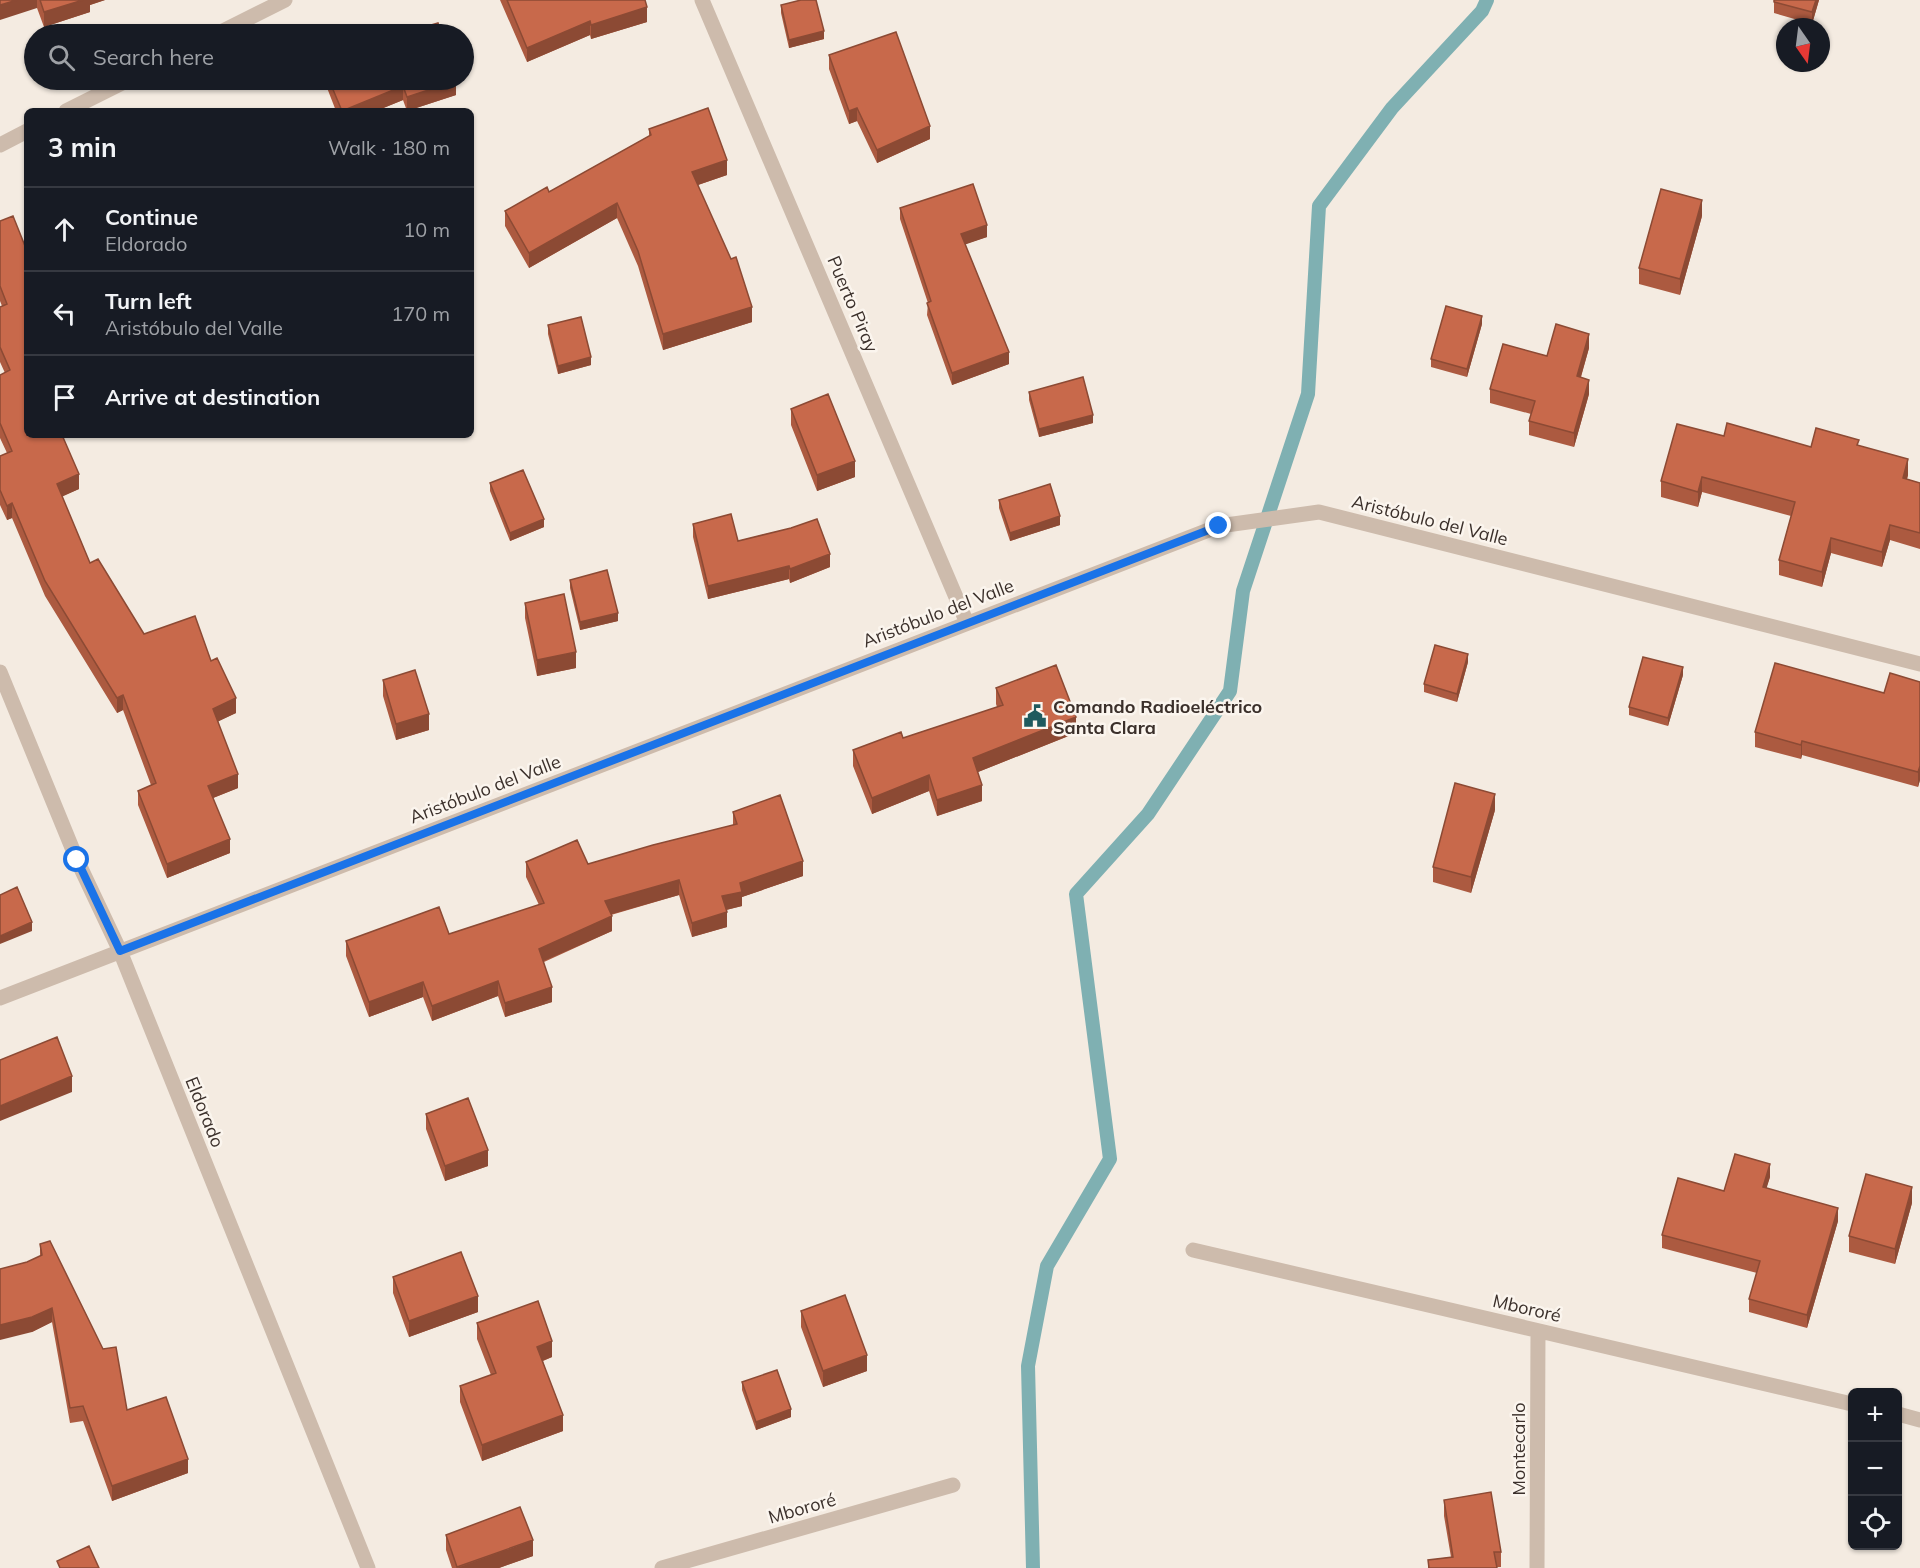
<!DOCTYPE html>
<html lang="en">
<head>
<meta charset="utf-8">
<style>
  :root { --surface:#171b24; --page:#242831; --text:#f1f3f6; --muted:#9ea1a6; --line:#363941 }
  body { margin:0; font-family:Mulish,sans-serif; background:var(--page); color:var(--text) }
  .controls { position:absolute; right:18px; bottom:18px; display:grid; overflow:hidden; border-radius:9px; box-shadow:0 2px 4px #0004 }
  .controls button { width:54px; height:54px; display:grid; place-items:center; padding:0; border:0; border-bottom:2px solid var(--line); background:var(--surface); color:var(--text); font:30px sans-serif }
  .compass { position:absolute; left:1776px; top:18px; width:54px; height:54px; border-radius:50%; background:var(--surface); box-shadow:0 2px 4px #0004; rotate:166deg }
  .stop { position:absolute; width:18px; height:18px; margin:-14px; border:4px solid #1a73e8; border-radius:50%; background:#fff }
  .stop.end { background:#1a73e8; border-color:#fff; box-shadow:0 2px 6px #0008 }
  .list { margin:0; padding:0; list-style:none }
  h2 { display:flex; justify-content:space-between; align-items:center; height:78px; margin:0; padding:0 24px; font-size:26px }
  h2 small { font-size:20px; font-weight:400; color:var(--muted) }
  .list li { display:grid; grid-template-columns:39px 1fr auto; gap:18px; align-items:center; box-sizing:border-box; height:84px; padding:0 24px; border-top:2px solid var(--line) }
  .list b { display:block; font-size:22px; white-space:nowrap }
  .list p { margin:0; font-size:20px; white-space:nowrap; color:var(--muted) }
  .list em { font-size:20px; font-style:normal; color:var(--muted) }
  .icon { flex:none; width:33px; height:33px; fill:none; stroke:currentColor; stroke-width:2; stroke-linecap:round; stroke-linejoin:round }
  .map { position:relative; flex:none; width:1920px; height:1568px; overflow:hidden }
  .search { position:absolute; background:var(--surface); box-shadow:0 2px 4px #0004; left:24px; top:24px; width:450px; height:66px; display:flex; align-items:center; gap:15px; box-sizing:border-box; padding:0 21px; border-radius:33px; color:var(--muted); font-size:22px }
  .panel { position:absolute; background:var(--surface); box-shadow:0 2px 4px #0004; left:24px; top:108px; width:450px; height:330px; border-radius:9px }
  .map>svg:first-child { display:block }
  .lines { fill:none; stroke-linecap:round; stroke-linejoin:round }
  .stream { stroke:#7fb0b2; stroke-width:14 }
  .minor { stroke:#cdbbac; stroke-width:15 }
  .wall { fill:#ac5a40 }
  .shaded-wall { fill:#8c4a34 }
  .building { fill:#c8694b; stroke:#8c4a34; stroke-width:1.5 }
  .route { stroke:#1a73e8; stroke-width:8 }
  .labels { text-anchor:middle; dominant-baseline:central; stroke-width:5; stroke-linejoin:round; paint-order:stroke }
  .street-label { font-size:18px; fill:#3b302b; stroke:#fbf5ee }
  .poi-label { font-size:18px; font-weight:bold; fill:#3b302b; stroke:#fbf5ee; text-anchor:start }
</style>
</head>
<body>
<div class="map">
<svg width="1920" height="1568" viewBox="0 0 1920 1568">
  <rect width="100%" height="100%" fill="#f4ebe1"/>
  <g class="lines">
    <path class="stream" d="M 1033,1568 L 1028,1366 L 1047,1266 L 1110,1159 L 1076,894 L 1148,814 L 1230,691 L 1243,591 L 1308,394 L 1319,206 L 1392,108 L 1482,11 L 1487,0"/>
    <path class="minor" d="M 702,0 L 967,623
      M 217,34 L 285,0
      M 66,111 L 128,80
      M 0,145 L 27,131
      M 0,672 L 77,860 L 120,951 L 368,1568
      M 0,998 L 1219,526 L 1319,512 L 1920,664
      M 1193,1250 L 1852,1404
      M 1898,1414 L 1920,1420
      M 662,1568 L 953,1485
      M 1537,1568 L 1538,1331"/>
  </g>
  <path class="wall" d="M 0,0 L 105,0 L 90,5 L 90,12 L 44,27 L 37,8 Z
    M 500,0 L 645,0 L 647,22 L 591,39 L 590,35 L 527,62 Z
    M 1774,0 L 1819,0 L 1812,24 L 1774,13 Z
    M 781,5 L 824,39 L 789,48 L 781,13 Z
    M 829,55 L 930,139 L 877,163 L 857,121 L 849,124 L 829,69 Z
    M 324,80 L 456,80 L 456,95 L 407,111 L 403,100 L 376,111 L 336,111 Z
    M 649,129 L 727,175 L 698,185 L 752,322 L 663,350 L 638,266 L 617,218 L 529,268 L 505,226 L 505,211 L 549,192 L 649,136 Z
    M 900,208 L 987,237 L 965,244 L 1009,364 L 952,385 L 927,315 L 928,303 L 900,219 Z
    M 1702,216 L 1680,295 L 1639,284 L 1639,268 Z
    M 0,221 L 27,435 L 79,489 L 62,496 L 90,563 L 144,634 L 211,661 L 236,713 L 218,721 L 238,788 L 213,798 L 230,853 L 167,878 L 138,805 L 138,791 L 151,785 L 123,710 L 117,713 L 45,596 L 12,518 L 7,520 L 0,505 L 0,456 L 7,453 L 0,438 L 0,375 L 5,373 L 0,362 L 0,307 L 2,306 L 0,301 Z
    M 1482,324 L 1467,377 L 1431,367 L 1431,359 Z
    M 548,325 L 591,365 L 558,374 L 548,334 Z
    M 1589,348 L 1581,377 L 1589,394 L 1574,447 L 1529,435 L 1529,421 L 1531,414 L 1490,403 L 1490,389 L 1547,356 Z
    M 1029,392 L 1093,423 L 1039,437 L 1029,400 Z
    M 791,409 L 855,477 L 817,491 L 791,425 Z
    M 1724,436 L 1811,447 L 1859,446 L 1908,475 L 1907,479 L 1920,483 L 1920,549 L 1890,540 L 1882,567 L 1831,553 L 1822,587 L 1779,575 L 1779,560 L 1791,516 L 1702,492 L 1698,507 L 1661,497 L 1661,481 Z
    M 490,483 L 544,527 L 510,541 L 490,491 Z
    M 999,500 L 1060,525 L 1010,541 L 999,508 Z
    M 693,524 L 738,541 L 791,528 L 830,567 L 790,583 L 789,579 L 708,599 L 693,537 Z
    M 570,580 L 618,621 L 580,630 L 570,588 Z
    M 525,603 L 576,668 L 537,676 L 525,618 Z
    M 1468,662 L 1457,702 L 1424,692 L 1424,684 Z
    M 1683,675 L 1668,726 L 1629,715 L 1629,707 Z
    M 383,680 L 429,730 L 396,740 L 383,696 Z
    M 1920,682 L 1920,780 L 1918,787 L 1802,755 L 1801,759 L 1755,747 L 1755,732 Z
    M 996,688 L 1076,733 L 978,772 L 982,801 L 937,816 L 929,791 L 872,814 L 853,766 L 853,750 L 903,738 L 997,707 L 996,704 Z
    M 1495,810 L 1471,893 L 1433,882 L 1433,867 Z
    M 733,812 L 803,876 L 742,897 L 742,906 L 726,910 L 727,927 L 692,937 L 679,895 L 611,915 L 612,931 L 544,962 L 552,1002 L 505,1017 L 498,996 L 432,1021 L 423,997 L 369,1017 L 346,956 L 346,941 L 449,934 L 539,905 L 526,877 L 526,862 L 588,864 L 733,825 Z
    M 426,1114 L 488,1166 L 445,1181 L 426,1129 Z
    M 1770,1177 L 1766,1188 L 1838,1221 L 1807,1328 L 1749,1312 L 1749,1299 L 1757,1273 L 1662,1248 L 1662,1235 L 1724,1191 Z
    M 1912,1203 L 1895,1264 L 1849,1252 L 1849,1236 Z
    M 40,1244 L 127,1410 L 188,1473 L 112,1501 L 83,1421 L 70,1423 L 52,1322 L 32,1332 L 40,1256 Z
    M 393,1277 L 478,1312 L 409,1337 L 393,1293 Z
    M 801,1311 L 867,1371 L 823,1387 L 801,1327 Z
    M 477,1323 L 552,1357 L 543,1361 L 563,1431 L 482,1461 L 460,1402 L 460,1386 L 491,1375 L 477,1339 Z
    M 742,1382 L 791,1417 L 756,1430 L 742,1390 Z
    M 1444,1500 L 1501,1552 L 1501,1567 L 1428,1568 L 1428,1560 L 1451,1557 L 1444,1516 Z
    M 446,1535 L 533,1556 L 499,1568 L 452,1568 L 446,1550 Z"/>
  <path class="shaded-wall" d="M 17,0 L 37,0 L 37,8 L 0,20 L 0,5 Z
    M 83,0 L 105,0 L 90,5 L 90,12 L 44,27 L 44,12 Z
    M 1816,0 L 1819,0 L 1812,24 L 1812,12 Z
    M 647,7 L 647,22 L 591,39 L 591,25 Z
    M 590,21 L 590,35 L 527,62 L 527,48 Z
    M 824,31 L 824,39 L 789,48 L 789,40 Z
    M 456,81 L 456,95 L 407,111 L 407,97 Z
    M 403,86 L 403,100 L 376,111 L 343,111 Z
    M 857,108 L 857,121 L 849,124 L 849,111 Z
    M 930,126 L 930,139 L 877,163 L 877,150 Z
    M 727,160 L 727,175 L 692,187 L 692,172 Z
    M 1702,200 L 1702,216 L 1680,295 L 1680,279 Z
    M 617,203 L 617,218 L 529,268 L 529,253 Z
    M 987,225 L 987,237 L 961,246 L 961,234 Z
    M 752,307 L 752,322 L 663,350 L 663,334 Z
    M 1482,316 L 1482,324 L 1467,377 L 1467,369 Z
    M 1589,334 L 1589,348 L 1577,390 L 1577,376 Z
    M 1009,352 L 1009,364 L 952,385 L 952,373 Z
    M 591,357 L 591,365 L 558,374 L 558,366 Z
    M 1589,380 L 1589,394 L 1574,447 L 1574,433 Z
    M 1093,415 L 1093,423 L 1039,437 L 1039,429 Z
    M 1908,459 L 1908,475 L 1903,493 L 1903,478 Z
    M 855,461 L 855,477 L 817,491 L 817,475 Z
    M 79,474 L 79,489 L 57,499 L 57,484 Z
    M 1702,477 L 1702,492 L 1698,507 L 1698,492 Z
    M 12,503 L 12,518 L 7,520 L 7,506 Z
    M 1060,516 L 1060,525 L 1010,541 L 1010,533 Z
    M 544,519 L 544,527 L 510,541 L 510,533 Z
    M 1890,525 L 1890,540 L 1882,567 L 1882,552 Z
    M 1831,538 L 1831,553 L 1822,587 L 1822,572 Z
    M 830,554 L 830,567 L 790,583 L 790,569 Z
    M 789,566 L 789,579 L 708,599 L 708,586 Z
    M 618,613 L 618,621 L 580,630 L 580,622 Z
    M 576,652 L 576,668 L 537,676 L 537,660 Z
    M 1468,654 L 1468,662 L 1457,702 L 1457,694 Z
    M 1683,667 L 1683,675 L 1668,726 L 1668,718 Z
    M 123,695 L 123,710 L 117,713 L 117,698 Z
    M 236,698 L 236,713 L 213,724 L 213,709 Z
    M 429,714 L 429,730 L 396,740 L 396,724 Z
    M 1076,717 L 1076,733 L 973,774 L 973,758 Z
    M 1802,741 L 1802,755 L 1801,759 L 1801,745 Z
    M 1920,766 L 1920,780 L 1918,787 L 1918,772 Z
    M 238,774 L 238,788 L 208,800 L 208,786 Z
    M 929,775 L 929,791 L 872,814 L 872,798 Z
    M 982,785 L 982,801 L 937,816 L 937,800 Z
    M 1495,794 L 1495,810 L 1471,893 L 1471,877 Z
    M 230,839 L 230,853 L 167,878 L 167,864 Z
    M 803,861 L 803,876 L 742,897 L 742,906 L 722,911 L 722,896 L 740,883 Z
    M 679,880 L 679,895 L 605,916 L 605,901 Z
    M 727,912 L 727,927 L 692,937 L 692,923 Z
    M 612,916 L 612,931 L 539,963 L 539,949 Z
    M 32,922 L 32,931 L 0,944 L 0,936 Z
    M 498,981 L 498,996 L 432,1021 L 432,1006 Z
    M 423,982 L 423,997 L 369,1017 L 369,1002 Z
    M 552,987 L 552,1002 L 505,1017 L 505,1003 Z
    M 72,1076 L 72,1092 L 0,1121 L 0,1106 Z
    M 488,1150 L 488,1166 L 445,1181 L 445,1166 Z
    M 1770,1164 L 1770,1177 L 1763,1200 L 1763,1187 Z
    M 1912,1187 L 1912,1203 L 1895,1264 L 1895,1249 Z
    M 1838,1208 L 1838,1221 L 1807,1328 L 1807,1315 Z
    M 478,1296 L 478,1312 L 409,1337 L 409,1321 Z
    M 52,1308 L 52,1322 L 32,1332 L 0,1340 L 0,1325 Z
    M 552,1341 L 552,1357 L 537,1363 L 537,1347 Z
    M 867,1355 L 867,1371 L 823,1387 L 823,1371 Z
    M 791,1409 L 791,1417 L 756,1430 L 756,1422 Z
    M 563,1415 L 563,1431 L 482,1461 L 482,1445 Z
    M 188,1459 L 188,1473 L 112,1501 L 112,1486 Z
    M 533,1540 L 533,1556 L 499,1568 L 457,1568 Z"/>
  <path class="building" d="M 0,0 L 17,0 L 0,5 Z
    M 40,0 L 83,0 L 44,12 Z
    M 507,0 L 645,0 L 647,7 L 591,25 L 590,21 L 527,48 Z
    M 801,0 L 816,0 L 824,31 L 789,40 L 781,5 Z
    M 1774,0 L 1816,0 L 1812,12 L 1774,2 Z
    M 438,23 L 441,34 L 401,34 Z
    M 896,32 L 930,126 L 877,150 L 857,108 L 849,111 L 829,55 Z
    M 329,80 L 456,80 L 456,81 L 407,97 L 403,86 L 342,111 Z
    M 708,108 L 727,160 L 692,172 L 731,259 L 736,257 L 752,307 L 663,334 L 638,251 L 617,203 L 529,253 L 505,211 L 547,187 L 549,192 L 651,135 L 649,129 Z
    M 973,184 L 987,225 L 961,234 L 1009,352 L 952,373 L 927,303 L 931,301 L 900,208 Z
    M 1661,189 L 1702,200 L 1680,279 L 1639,268 Z
    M 13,216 L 27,251 L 27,435 L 62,435 L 79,474 L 57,484 L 90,563 L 98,559 L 144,634 L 195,616 L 211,661 L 217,658 L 236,698 L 213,709 L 238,774 L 208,786 L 230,839 L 167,864 L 138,791 L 156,783 L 123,695 L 117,698 L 45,581 L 12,503 L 7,506 L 0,490 L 0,456 L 12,451 L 0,423 L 0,375 L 10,370 L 0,347 L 0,307 L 7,304 L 0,286 L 0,221 Z
    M 1446,306 L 1482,316 L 1467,369 L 1431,359 Z
    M 581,317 L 591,357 L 558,366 L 548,325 Z
    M 1556,324 L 1589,334 L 1577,376 L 1589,380 L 1574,433 L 1529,421 L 1535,401 L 1490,389 L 1503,344 L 1547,356 Z
    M 1083,377 L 1093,415 L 1039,429 L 1029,392 Z
    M 828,394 L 855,461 L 817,475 L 791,409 Z
    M 1727,423 L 1811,447 L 1816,428 L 1859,440 L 1857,445 L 1908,459 L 1903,478 L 1920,483 L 1920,533 L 1890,525 L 1882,552 L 1831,538 L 1822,572 L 1779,560 L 1795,502 L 1702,477 L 1698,492 L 1661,481 L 1677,424 L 1724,436 Z
    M 523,470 L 544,519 L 510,533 L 490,483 Z
    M 1050,484 L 1060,516 L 1010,533 L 999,500 Z
    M 731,514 L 738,541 L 791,528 L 817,519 L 830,554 L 790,569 L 789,566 L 708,586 L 693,524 Z
    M 607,570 L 618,613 L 580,622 L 570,580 Z
    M 564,594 L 576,652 L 537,660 L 525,603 Z
    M 1435,645 L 1468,654 L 1457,694 L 1424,684 Z
    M 1643,657 L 1683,667 L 1668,718 L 1629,707 Z
    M 1775,663 L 1884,693 L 1890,673 L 1920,682 L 1920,766 L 1918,772 L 1802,741 L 1801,745 L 1755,732 Z
    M 1056,665 L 1076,717 L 973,758 L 982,785 L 937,800 L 929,775 L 872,798 L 853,750 L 901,732 L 903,738 L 1003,705 L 996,688 Z
    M 415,670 L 429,714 L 396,724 L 383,680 Z
    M 1455,783 L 1495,794 L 1471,877 L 1433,867 Z
    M 780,795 L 803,861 L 740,883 L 742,892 L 722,896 L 727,912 L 692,923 L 679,880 L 605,901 L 612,916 L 539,949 L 552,987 L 505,1003 L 498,981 L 432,1006 L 423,982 L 369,1002 L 346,941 L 439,907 L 449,934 L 544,903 L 526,862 L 577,840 L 588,864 L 653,845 L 737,824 L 733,812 Z
    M 17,887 L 32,922 L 0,936 L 0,895 Z
    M 57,1037 L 72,1076 L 0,1106 L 0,1060 Z
    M 468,1098 L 488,1150 L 445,1166 L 426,1114 Z
    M 1735,1154 L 1770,1164 L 1763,1187 L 1838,1208 L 1807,1315 L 1749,1299 L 1760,1261 L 1662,1235 L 1678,1178 L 1724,1191 Z
    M 1866,1174 L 1912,1187 L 1895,1249 L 1849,1236 Z
    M 50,1241 L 103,1349 L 116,1347 L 127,1410 L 166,1397 L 188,1459 L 112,1486 L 83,1406 L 70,1408 L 52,1308 L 32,1317 L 0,1325 L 0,1269 L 27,1262 L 42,1255 L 40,1244 Z
    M 461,1252 L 478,1296 L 409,1321 L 393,1277 Z
    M 845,1295 L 867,1355 L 823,1371 L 801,1311 Z
    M 538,1301 L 552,1341 L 537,1347 L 563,1415 L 482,1445 L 460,1386 L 496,1373 L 477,1323 Z
    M 777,1370 L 791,1409 L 756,1422 L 742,1382 Z
    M 1491,1492 L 1501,1552 L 1494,1552 L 1497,1568 L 1429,1568 L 1428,1560 L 1453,1557 L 1444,1500 Z
    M 520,1507 L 533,1540 L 457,1567 L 446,1535 Z
    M 89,1546 L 99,1568 L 60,1568 L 57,1561 Z"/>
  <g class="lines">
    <path class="route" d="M 77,860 L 120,951 L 1219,526"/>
  </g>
  <defs>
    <g id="civic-bare" transform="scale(1.8)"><path d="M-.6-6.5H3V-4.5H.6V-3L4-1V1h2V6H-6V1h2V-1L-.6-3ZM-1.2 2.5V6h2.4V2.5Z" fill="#1f5a5e" stroke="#fbf5ee" stroke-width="2.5" paint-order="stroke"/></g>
  </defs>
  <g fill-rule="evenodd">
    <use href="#civic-bare" x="1035" y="716"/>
  </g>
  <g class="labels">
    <g class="street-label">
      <text transform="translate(853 304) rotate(67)">Puerto Piray</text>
      <text transform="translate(1430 520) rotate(14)">Aristóbulo del Valle</text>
      <text transform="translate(938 613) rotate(-21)">Aristóbulo del Valle</text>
      <text transform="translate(485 789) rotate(-21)">Aristóbulo del Valle</text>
      <text transform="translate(205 1112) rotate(68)">Eldorado</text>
      <text transform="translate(1527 1308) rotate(13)">Mbororé</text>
      <text transform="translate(1518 1449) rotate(-90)">Montecarlo</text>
      <text transform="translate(802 1508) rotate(-16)">Mbororé</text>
    </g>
    <g class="poi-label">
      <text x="1053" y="706">Comando Radioeléctrico<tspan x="1053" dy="21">Santa Clara</tspan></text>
    </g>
  </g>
</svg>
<div class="controls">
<button>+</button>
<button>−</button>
<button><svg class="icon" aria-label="locate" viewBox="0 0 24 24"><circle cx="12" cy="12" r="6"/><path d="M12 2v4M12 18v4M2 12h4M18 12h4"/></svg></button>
</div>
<svg class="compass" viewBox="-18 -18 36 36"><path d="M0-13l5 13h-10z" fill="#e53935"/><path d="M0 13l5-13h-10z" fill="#9ea1a6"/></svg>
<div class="stop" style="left:77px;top:860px"></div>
<div class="stop end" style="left:1219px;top:526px"></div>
<div class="search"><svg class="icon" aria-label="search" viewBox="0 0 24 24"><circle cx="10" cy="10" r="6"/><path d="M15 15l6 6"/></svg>Search here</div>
<section class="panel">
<h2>3 min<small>Walk · 180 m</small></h2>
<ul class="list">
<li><svg class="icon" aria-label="ahead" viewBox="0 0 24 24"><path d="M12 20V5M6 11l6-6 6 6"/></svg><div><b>Continue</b><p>Eldorado</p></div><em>10 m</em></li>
<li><svg class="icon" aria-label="left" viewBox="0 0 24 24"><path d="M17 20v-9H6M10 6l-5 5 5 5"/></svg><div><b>Turn left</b><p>Aristóbulo del Valle</p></div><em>170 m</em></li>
<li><svg class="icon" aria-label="arrive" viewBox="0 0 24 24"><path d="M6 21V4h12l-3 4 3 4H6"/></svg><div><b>Arrive at destination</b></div></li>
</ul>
</section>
</div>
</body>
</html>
